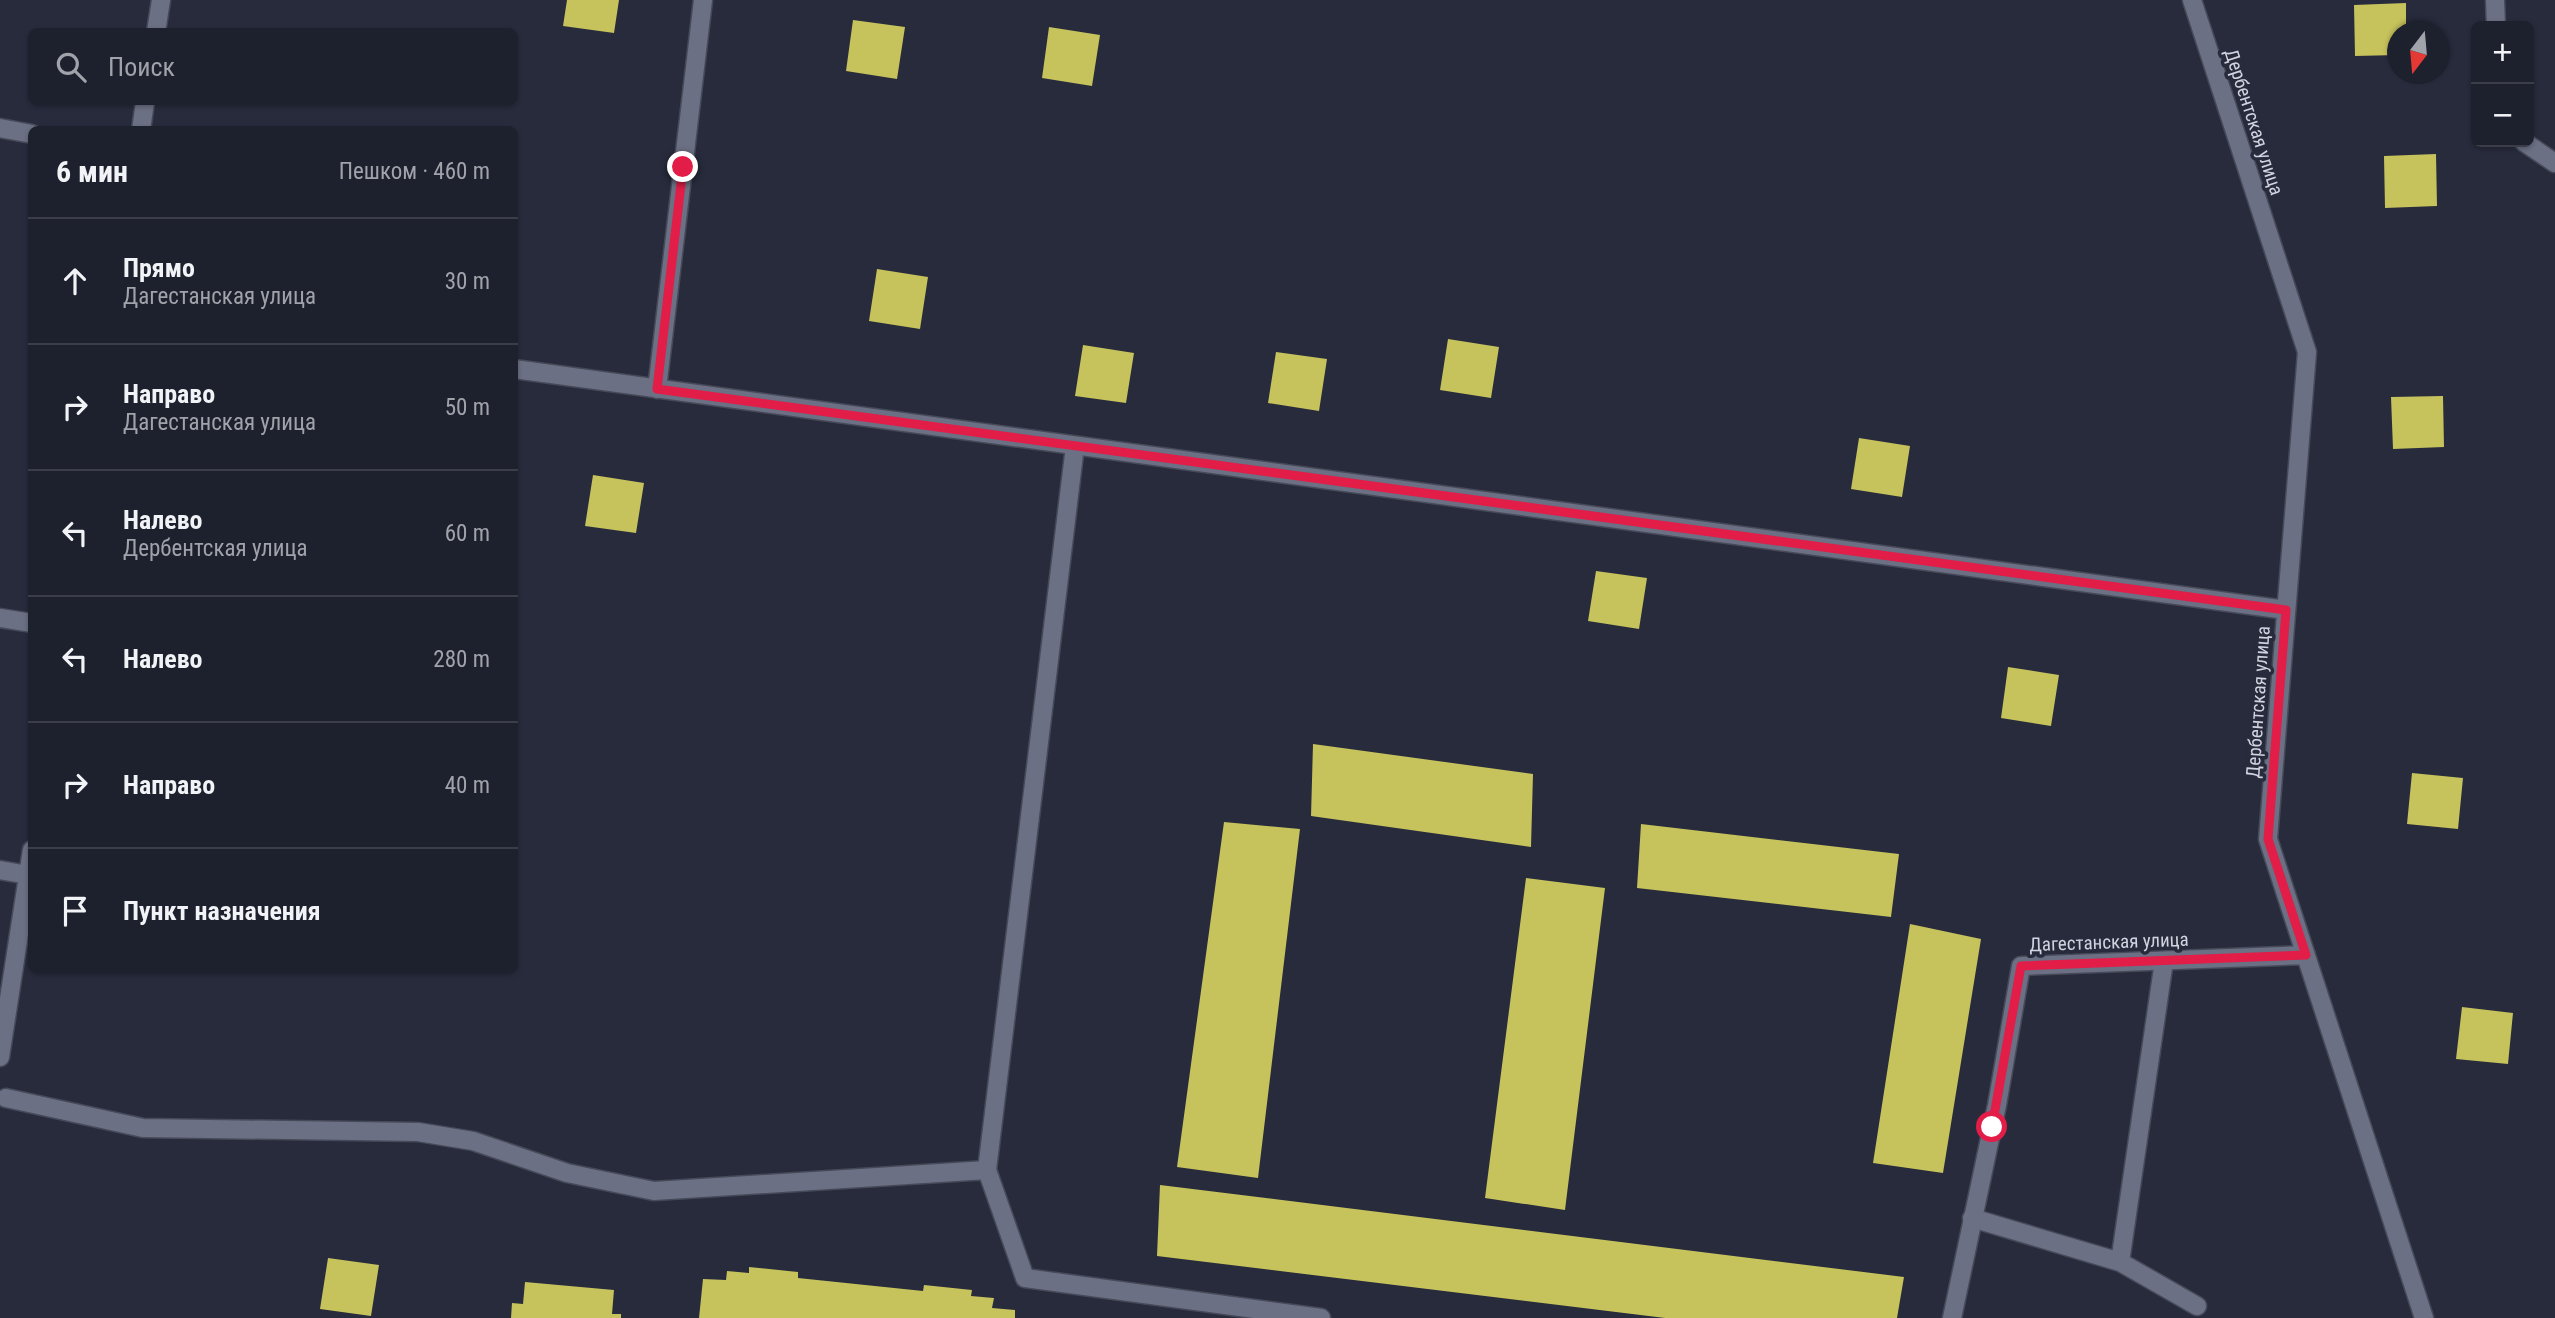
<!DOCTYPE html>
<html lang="ru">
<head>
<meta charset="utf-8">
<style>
  :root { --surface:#1d202d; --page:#252835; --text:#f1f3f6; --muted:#a0a3aa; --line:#3b3e49 }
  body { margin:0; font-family:"Roboto Condensed",sans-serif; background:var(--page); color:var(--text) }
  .controls { position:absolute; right:21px; top:21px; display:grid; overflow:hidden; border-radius:10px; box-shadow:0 2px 5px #0004 }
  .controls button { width:63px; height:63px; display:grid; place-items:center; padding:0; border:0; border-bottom:2px solid var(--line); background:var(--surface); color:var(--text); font:35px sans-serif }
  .compass { position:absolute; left:2387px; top:21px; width:63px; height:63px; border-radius:50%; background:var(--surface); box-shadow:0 2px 5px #0004; rotate:196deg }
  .stop { position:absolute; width:21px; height:21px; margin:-16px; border:5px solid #e11d48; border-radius:50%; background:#fff }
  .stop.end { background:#e11d48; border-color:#fff; box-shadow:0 2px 7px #0008 }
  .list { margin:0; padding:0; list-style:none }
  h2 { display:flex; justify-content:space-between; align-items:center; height:91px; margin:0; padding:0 28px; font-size:30px }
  h2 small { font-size:23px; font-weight:400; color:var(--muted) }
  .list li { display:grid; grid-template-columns:46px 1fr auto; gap:21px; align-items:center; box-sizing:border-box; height:126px; padding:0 28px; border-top:2px solid var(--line) }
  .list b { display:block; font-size:26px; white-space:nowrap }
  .list p { margin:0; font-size:23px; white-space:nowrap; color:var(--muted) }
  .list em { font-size:23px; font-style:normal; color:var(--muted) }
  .icon { flex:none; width:38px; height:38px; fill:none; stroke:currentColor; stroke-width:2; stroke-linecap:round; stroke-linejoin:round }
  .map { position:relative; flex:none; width:2555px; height:1318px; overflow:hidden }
  .search { position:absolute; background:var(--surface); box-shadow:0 2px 5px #0004; left:28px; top:28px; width:490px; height:77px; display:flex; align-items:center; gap:18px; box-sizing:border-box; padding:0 24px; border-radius:10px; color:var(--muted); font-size:26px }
  .panel { position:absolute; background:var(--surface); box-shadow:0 2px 5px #0004; left:28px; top:126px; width:490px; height:847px; border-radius:10px }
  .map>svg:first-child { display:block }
  .building { fill:#c6c25c }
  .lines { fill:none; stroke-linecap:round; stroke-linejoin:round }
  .service-casing { stroke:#464958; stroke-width:21 }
  .minor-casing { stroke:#464958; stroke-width:21 }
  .service { stroke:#6b7084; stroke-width:18 }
  .minor { stroke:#6b7084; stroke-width:18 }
  .route { stroke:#e11d48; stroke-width:9 }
  .labels { text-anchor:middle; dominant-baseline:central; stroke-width:7; stroke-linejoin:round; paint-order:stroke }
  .street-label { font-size:19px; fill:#d1d4e0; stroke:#272b3c }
</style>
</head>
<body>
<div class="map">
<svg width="2555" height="1318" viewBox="0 0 2555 1318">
  <rect width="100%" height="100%" fill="#272b3c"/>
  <path class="building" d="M 567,0 L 619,0 L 614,33 L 563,26 Z
    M 2406,3 L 2406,32 L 2398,32 L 2398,55 L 2355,56 L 2354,5 Z
    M 853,20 L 905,27 L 897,79 L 846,71 Z
    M 1049,27 L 1100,35 L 1092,86 L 1042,78 Z
    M 2436,154 L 2437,206 L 2385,208 L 2384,156 Z
    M 877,269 L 928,277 L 920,329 L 869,321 Z
    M 1448,339 L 1499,347 L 1491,398 L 1440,390 Z
    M 1083,345 L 1134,353 L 1126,403 L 1075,396 Z
    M 1276,352 L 1327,359 L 1319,411 L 1268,403 Z
    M 2443,396 L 2444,447 L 2393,449 L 2391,397 Z
    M 1859,438 L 1910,446 L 1902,497 L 1851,489 Z
    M 593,475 L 644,483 L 636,533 L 585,526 Z
    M 1596,571 L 1647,578 L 1639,629 L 1588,621 Z
    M 2008,667 L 2059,675 L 2051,726 L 2001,718 Z
    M 1313,744 L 1533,774 L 1531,847 L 1311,816 Z
    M 2412,773 L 2463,778 L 2458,829 L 2407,824 Z
    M 1224,822 L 1300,829 L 1258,1178 L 1177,1167 Z
    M 1641,824 L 1899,854 L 1891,917 L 1637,888 Z
    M 1526,878 L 1605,888 L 1565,1210 L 1485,1198 Z
    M 1910,924 L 1981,939 L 1943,1173 L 1873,1163 Z
    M 2462,1007 L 2513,1013 L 2508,1064 L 2456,1059 Z
    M 1160,1185 L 1904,1277 L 1897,1318 L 1665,1318 L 1157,1256 Z
    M 328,1258 L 379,1265 L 371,1316 L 320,1309 Z
    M 749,1267 L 798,1272 L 798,1278 L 923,1291 L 924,1285 L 972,1290 L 971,1296 L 994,1298 L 992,1308 L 1015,1310 L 1015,1318 L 699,1318 L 703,1279 L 726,1280 L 727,1271 L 749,1273 Z
    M 525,1282 L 614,1290 L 612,1314 L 621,1314 L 621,1318 L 511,1318 L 512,1303 L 523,1304 Z"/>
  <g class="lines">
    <g class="service-casing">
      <path id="service" d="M 2495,0 L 2496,26
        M 2524,142 L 2555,163
        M 6,1098 L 143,1128 L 418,1132 L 473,1141 L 567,1173 L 654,1191 L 987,1170 L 1025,1278 L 1321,1318
        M 1972,1218 L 2120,1262 L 2197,1306
        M 2120,1262 L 2164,961"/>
    </g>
    <g class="minor-casing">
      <path id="minor" d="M 2192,0 L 2307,352 L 2268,839 L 2424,1318
        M 156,32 L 161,0
        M 0,128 L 32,134
        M 141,130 L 145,102
        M 514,369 L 2286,610
        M 657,389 L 703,0
        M 0,618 L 32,623
        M 0,870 L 28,875
        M 0,1057 L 32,850
        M 987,1170 L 1075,446
        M 1952,1318 L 1997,1105 L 2021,966 L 2306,955"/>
    </g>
    <use href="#service" class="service"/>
    <use href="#minor" class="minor"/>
  </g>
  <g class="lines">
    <path class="route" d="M 683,167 L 657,389 L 2286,610 L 2268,839 L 2306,955 L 2021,966 L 1992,1127"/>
  </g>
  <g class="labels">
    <g class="street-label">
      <text transform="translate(2254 122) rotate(72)">Дербентская улица</text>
      <text transform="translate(2258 702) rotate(-86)">Дербентская улица</text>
      <text transform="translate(2109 942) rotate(-2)">Дагестанская улица</text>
    </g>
  </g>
</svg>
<div class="controls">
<button>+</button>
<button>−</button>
</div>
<svg class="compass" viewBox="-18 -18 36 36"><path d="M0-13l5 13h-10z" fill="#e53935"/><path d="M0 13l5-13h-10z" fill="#a0a3aa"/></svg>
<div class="stop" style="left:1992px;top:1127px"></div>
<div class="stop end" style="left:683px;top:167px"></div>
<div class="search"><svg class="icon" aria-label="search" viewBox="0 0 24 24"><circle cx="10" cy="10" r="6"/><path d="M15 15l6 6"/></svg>Поиск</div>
<section class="panel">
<h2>6 мин<small>Пешком · 460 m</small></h2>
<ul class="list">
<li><svg class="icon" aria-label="ahead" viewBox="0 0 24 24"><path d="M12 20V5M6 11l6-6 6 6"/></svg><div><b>Прямо</b><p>Дагестанская улица</p></div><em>30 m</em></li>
<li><svg class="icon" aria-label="right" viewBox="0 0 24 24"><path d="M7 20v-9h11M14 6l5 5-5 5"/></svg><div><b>Направо</b><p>Дагестанская улица</p></div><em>50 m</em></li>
<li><svg class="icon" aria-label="left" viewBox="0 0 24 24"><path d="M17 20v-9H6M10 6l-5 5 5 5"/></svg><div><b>Налево</b><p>Дербентская улица</p></div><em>60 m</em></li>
<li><svg class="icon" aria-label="left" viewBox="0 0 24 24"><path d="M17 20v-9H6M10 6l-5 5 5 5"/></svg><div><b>Налево</b></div><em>280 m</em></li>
<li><svg class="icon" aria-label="right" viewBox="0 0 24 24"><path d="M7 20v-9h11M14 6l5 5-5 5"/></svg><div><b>Направо</b></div><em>40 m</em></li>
<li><svg class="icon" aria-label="arrive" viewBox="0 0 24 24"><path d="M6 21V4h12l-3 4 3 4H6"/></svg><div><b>Пункт назначения</b></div></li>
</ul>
</section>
</div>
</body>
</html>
